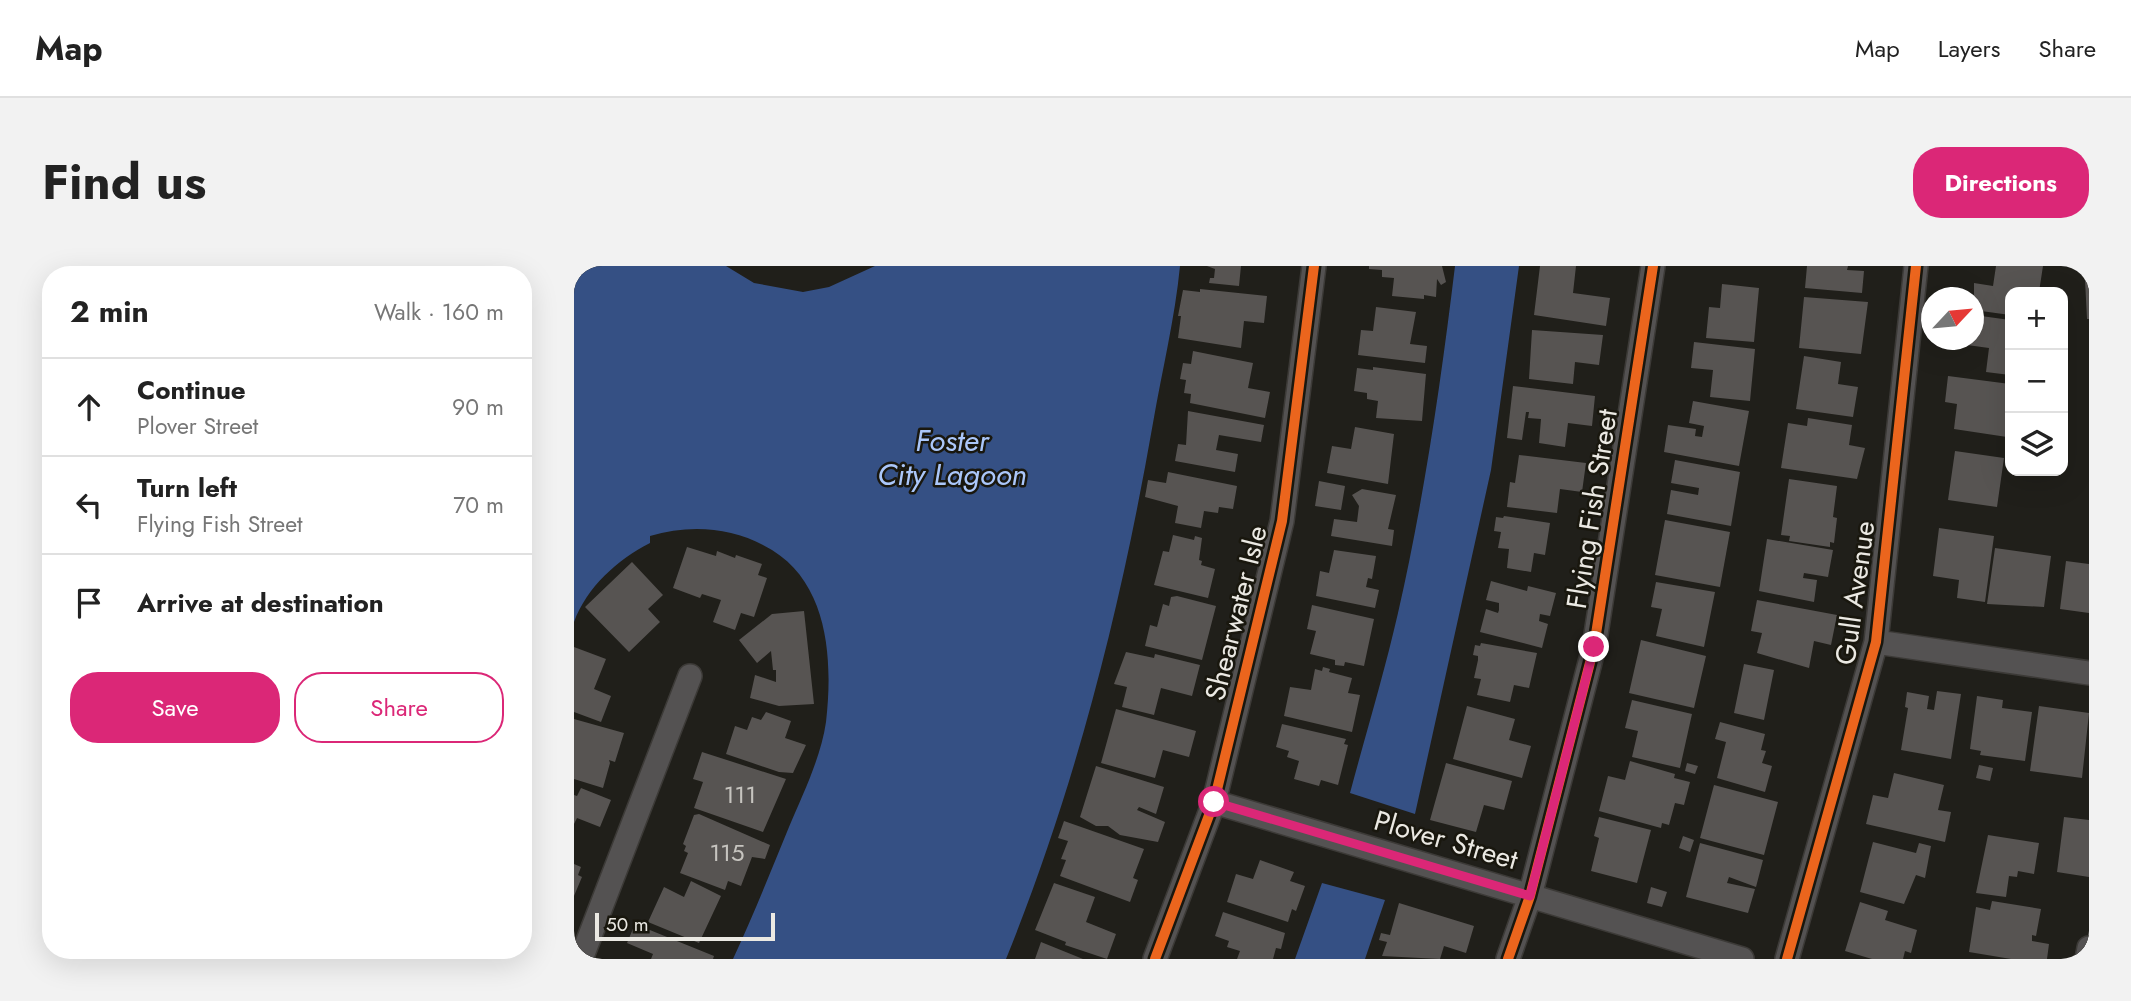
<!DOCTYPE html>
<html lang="en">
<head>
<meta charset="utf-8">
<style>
  :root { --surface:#fff; --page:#f2f2f2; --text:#222; --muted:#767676; --line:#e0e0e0; --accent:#db2777 }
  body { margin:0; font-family:Jost,sans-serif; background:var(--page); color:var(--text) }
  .controls { position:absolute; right:21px; top:21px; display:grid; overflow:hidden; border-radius:14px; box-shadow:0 7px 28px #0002 }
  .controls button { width:63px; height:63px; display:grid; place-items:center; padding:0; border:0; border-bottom:2px solid var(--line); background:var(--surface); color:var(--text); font:35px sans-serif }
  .compass { position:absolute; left:1347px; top:21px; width:63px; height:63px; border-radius:50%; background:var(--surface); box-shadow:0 7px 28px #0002; rotate:64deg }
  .scale { position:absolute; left:21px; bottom:18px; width:180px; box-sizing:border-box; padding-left:7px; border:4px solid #ebe9e3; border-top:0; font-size:19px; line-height:24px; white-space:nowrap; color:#ebe9e3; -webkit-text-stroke:5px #19170e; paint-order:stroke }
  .stop { position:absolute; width:21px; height:21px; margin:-16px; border:5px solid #db2777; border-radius:50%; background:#fff }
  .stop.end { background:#db2777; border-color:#fff; box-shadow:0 2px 7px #0008 }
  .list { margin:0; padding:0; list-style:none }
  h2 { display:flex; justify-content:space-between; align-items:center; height:91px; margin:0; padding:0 28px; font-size:30px }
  h2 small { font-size:23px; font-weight:400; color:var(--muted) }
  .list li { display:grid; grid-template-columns:46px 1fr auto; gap:21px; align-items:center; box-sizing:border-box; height:98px; padding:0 28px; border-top:2px solid var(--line) }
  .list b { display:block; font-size:26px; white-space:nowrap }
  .list p { margin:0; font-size:23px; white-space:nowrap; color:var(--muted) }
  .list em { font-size:23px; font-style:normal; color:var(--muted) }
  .actions { display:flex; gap:14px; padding:21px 28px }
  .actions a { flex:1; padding:16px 0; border:2px solid var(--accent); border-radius:28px; text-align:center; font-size:24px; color:var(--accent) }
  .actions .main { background:var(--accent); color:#fff }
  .icon { flex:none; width:38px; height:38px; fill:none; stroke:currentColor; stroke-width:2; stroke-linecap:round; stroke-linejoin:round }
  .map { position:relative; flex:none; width:1515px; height:693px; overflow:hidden; border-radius:28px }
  header { display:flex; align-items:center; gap:42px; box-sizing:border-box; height:98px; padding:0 35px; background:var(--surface); border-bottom:2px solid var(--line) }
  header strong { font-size:33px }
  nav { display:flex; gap:38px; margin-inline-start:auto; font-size:24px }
  .intro { display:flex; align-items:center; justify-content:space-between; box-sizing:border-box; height:168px; padding:0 42px }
  h1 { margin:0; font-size:49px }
  .button { padding:18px 32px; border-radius:28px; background:var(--accent); color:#fff; font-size:24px; font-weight:700 }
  main { display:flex; gap:42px; padding:0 42px }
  aside { flex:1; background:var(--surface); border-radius:28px; box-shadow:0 7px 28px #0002 }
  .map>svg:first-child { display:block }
  .water { fill:#355084 }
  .building { fill:#575452 }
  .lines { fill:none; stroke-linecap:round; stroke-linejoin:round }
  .street-casing { stroke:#3c3a37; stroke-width:26 }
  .street { stroke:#545252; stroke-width:23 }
  .cycleway-casing { stroke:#19170e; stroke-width:15 }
  .cycleway { stroke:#eb651d; stroke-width:10 }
  .route { stroke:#db2777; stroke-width:9 }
  .labels { text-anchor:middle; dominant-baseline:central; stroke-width:5; stroke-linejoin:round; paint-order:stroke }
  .number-label { font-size:24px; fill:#c6c4bf }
  .street-label { font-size:28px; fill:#ebe9e3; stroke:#19170e }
  .water-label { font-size:30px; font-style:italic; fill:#abc7fa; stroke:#19170e }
</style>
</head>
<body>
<header>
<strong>Map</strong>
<nav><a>Map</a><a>Layers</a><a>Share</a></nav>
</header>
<div class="intro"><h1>Find us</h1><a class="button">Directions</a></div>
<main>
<aside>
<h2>2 min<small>Walk · 160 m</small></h2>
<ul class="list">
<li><svg class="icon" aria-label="ahead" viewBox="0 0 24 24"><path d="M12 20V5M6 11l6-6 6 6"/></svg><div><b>Continue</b><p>Plover Street</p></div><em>90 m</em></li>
<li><svg class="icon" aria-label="left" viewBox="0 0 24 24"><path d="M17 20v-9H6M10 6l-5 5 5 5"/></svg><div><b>Turn left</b><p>Flying Fish Street</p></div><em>70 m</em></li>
<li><svg class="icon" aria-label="arrive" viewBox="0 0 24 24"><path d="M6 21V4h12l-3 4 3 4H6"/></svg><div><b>Arrive at destination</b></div></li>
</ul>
<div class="actions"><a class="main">Save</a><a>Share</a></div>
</aside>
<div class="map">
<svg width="1515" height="693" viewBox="0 0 1515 693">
  <rect width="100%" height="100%" fill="#201f1a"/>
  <path class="water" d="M 0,0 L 152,0 L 180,17 L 229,26 L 255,21 L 301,0 L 606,0 C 601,52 588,105 579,157 C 547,341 502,520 432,693 L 159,693 C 179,650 197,605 215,561 C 229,528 247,491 252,456 C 259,395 255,319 198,284 C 160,261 117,258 76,270 L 76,277 C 43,294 13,321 0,356 Z
    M 881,0 L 945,0 L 917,204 L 841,548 L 776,527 C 792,467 810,408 824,347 C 850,233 867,116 881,0 Z
    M 748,617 L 811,634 L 791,693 L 721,693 Z"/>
  <path class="building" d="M 633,0 L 667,0 L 665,20 L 635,17 L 636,12 L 640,12 L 641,3 Z
    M 795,0 L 868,0 L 872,16 L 867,19 L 863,13 L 862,31 L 850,29 L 850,33 L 818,30 L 820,12 L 808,11 L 808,4 L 795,3 Z
    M 966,0 L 1002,0 L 999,27 L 1036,32 L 1032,60 L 960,49 Z
    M 1233,0 L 1274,0 L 1273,4 L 1290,5 L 1288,27 L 1231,22 Z
    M 1422,0 L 1469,0 L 1465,26 L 1436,26 L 1436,49 L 1400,44 L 1400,17 L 1419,20 Z
    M 1511,14 L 1515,14 L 1515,53 L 1513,53 Z
    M 1148,18 L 1185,22 L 1180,76 L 1132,72 L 1135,41 L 1146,42 Z
    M 626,23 L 693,30 L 690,57 L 670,55 L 667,82 L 604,72 L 607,50 L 604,50 L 609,24 L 626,26 Z
    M 1230,31 L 1294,36 L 1287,88 L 1225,82 Z
    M 802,41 L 842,46 L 836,78 L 853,80 L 851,97 L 784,89 L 787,64 L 799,65 Z
    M 1400,49 L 1436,54 L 1436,109 L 1412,106 L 1415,82 L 1393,79 L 1394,74 L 1400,74 Z
    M 958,64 L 1029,69 L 1025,99 L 1001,96 L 999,118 L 955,113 Z
    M 1120,76 L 1181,83 L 1176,135 L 1136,131 L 1139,104 L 1117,102 Z
    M 619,85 L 679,97 L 674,122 L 696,126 L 691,152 L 616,137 L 617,128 L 610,127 L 612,114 L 606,113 L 609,97 L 617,98 Z
    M 1230,90 L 1267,96 L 1264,118 L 1284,121 L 1279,151 L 1222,143 Z
    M 799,101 L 852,108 L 848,155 L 802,152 L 804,135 L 793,133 L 793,127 L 780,125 L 783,102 L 799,104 Z
    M 1374,110 L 1436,118 L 1433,171 L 1380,163 L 1383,138 L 1371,136 Z
    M 939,120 L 1021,130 L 1018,160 L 994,157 L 991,181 L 965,177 L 967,153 L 954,152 L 955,146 L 952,146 L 948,174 L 933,172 Z
    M 1119,135 L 1175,145 L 1165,200 L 1090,186 L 1094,159 L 1122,163 L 1121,170 L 1128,171 L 1130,160 L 1115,157 Z
    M 614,145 L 690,159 L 687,176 L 645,169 L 642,184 L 664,188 L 661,206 L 601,195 L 604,178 L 612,179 Z
    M 1234,152 L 1278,159 L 1275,179 L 1291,182 L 1283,213 L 1207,202 L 1214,157 L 1233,160 Z
    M 781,161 L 820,168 L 814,218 L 753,207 L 758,180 L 777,183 Z
    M 1381,185 L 1430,192 L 1423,241 L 1374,234 Z
    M 945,189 L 1012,197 L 1008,226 L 986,223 L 983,247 L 933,241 L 936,216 L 941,217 Z
    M 1101,194 L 1166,206 L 1157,260 L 1093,248 L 1097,224 L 1124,229 L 1125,222 L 1097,217 Z
    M 594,206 L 663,220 L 659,243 L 645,241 L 644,247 L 630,245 L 627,262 L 601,257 L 604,240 L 571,231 L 574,214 L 592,217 Z
    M 1215,213 L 1263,220 L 1259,251 L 1263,252 L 1260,277 L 1256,276 L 1256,281 L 1215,275 L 1216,270 L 1207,269 Z
    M 745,215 L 771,220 L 767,244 L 741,240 Z
    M 788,223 L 822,229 L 814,263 L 820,264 L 818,280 L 757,270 L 760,253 L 783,256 L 785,240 L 778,229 Z
    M 930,250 L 976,257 L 971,289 L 960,287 L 957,306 L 933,302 L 935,283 L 924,282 L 927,266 L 920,265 L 922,251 L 929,252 Z
    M 1091,254 L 1156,266 L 1146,321 L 1081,309 Z
    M 1365,262 L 1420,270 L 1411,336 L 1383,332 L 1385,314 L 1359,310 Z
    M 599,269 L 620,274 L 621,270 L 628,272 L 625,294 L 628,295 L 627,299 L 641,303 L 634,332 L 580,319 L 589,285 L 595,286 Z
    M 1193,273 L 1259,284 L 1254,311 L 1230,307 L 1229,312 L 1243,314 L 1240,336 L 1185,325 Z
    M 113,281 L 142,290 L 143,285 L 161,292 L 162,289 L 188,298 L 184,309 L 193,312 L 180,351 L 167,347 L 161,364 L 139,356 L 147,334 L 128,328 L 126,332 L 99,322 Z
    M 1421,282 L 1477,290 L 1470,341 L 1413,338 Z
    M 760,284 L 802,290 L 798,313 L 794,312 L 792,321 L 805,324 L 801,342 L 742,330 L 746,305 L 755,307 Z
    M 1492,295 L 1515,298 L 1515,347 L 1486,343 Z
    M 58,296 L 89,329 L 74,343 L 86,356 L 55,386 L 11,341 Z
    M 917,315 L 953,325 L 954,320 L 982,327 L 976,350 L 966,348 L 965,355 L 974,358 L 968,382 L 906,366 L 912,343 L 924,347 L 925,344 L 925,337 L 912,334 Z
    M 1082,316 L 1141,326 L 1130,381 L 1082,370 L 1088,343 L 1077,341 Z
    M 603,330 L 642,340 L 628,394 L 571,380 L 576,359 L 583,361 L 589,338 L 595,340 L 597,331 Z
    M 1183,334 L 1263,349 L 1257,379 L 1240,375 L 1235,402 L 1183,387 L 1188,367 L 1177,365 Z
    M 738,339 L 800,353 L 790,400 L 771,396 L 770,400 L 761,399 L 761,394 L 736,388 L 742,365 L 733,363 Z
    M 230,345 L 240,438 L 205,440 L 176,432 L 181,409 L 202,416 L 202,404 L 199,404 L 197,385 L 183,397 L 165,374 L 198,348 Z
    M 1067,374 L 1132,390 L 1120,442 L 1055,427 Z
    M 907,377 L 963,387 L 955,422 L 940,419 L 936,436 L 903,429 L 907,413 L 900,412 L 904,394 L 904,390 L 899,389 L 901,379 L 906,380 Z
    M 0,381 L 32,393 L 20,423 L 37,430 L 27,456 L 0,446 Z
    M 552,386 L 580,392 L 581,388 L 626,399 L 618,430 L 587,422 L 580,449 L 548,441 L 553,421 L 540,418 Z
    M 1170,398 L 1200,404 L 1190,454 L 1160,447 Z
    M 749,401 L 756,403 L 755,406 L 778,412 L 774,427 L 786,429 L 778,466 L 710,450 L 716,421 L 737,424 L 741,403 L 748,405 Z
    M 1363,425 L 1387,428 L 1377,493 L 1327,484 L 1334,442 L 1331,441 L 1333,426 L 1355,430 L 1353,443 L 1360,444 Z
    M 1403,430 L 1429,434 L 1428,442 L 1458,446 L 1451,495 L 1406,489 L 1407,485 L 1396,483 Z
    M 1058,434 L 1118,448 L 1106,502 L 1058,491 L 1064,465 L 1051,462 Z
    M 893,440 L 941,453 L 935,474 L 957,480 L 948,512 L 879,493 Z
    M 1465,440 L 1515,447 L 1508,512 L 1456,505 Z
    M 542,443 L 622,465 L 615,491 L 589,484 L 581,512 L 527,497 Z
    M 192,446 L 217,455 L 211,472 L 232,479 L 219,507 L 205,506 L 152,488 L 161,460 L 173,464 L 178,451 L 187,454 Z
    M 0,453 L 50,467 L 41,496 L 35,494 L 36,497 L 29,522 L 0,513 Z
    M 1146,456 L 1191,468 L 1187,484 L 1192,485 L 1188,497 L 1198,500 L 1191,526 L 1143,512 L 1152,476 L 1141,473 Z
    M 708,458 L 772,473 L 770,478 L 774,479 L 764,519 L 747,514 L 745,520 L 720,513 L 725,495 L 713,491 L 715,485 L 702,481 Z
    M 128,486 L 212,513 L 189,566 L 120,542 L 129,516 L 119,513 Z
    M 1056,495 L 1101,508 L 1100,512 L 1116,516 L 1110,539 L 1101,537 L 1095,559 L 1088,557 L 1087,562 L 1025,545 L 1034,510 L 1051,514 Z
    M 872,497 L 938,515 L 930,544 L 910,539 L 902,566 L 856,554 Z
    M 1113,497 L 1124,500 L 1121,508 L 1111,505 Z
    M 1405,499 L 1419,502 L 1416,515 L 1402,512 Z
    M 522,500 L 590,521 L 582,548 L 565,541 L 563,544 L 591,556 L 584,576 L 546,569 L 534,560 L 522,560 L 506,551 Z
    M 1320,507 L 1370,519 L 1364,544 L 1377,546 L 1371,576 L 1292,558 L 1299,529 L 1314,532 Z
    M 1140,519 L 1204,536 L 1190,589 L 1126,572 Z
    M 7,522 L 37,534 L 26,561 L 3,552 L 0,558 L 0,529 L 3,530 Z
    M 125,548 L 196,579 L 191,593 L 178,591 L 167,620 L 154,615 L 151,624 L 106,607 L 114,587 L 110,585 L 112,580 L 109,578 L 120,549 Z
    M 1025,551 L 1077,564 L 1063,617 L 1017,605 L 1025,572 L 1020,570 Z
    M 1490,551 L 1515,554 L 1515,611 L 1483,606 Z
    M 490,555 L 570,583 L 559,612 L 564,614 L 556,636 L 486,610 L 492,594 L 487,593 L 494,575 L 484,572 Z
    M 1414,569 L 1465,577 L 1460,608 L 1444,605 L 1443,611 L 1435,610 L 1432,631 L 1402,627 Z
    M 1109,570 L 1120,574 L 1116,586 L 1105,582 Z
    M 1299,576 L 1342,587 L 1345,577 L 1357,580 L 1351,612 L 1342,609 L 1330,638 L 1286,626 Z
    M 1126,577 L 1189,594 L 1182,621 L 1155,611 L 1153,617 L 1181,623 L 1174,647 L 1112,631 Z
    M 686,594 L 720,606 L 716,615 L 731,620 L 722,645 L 718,643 L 714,656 L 653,636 L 662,608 L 679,613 Z
    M 0,598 L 7,601 L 4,609 L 8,611 L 0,630 Z
    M 117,615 L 147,630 L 125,677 L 74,656 L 90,621 L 110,631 Z
    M 480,617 L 521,631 L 512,656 L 542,668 L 533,693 L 491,679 L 492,676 L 461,664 Z
    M 1077,621 L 1093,626 L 1088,641 L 1073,637 Z
    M 1418,635 L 1467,643 L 1462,670 L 1458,669 L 1458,675 L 1475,678 L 1473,693 L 1437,693 L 1395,686 L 1402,641 L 1416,644 Z
    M 1286,636 L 1314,645 L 1311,654 L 1343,664 L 1337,687 L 1331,685 L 1329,693 L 1298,693 L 1271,685 Z
    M 825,637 L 900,660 L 892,687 L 870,680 L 866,693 L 808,690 L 813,676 L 805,674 L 807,667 L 816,669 Z
    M 649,646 L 711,667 L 707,683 L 702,682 L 699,693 L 663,693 L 666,685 L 653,681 L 655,675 L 641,670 Z
    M 61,658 L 140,690 L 139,693 L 77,693 L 79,688 L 53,677 Z
    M 467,676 L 509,693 L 461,693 Z"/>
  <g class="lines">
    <g class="street-casing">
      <path id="street" d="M 1302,376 L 1515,407
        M 640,536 L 1168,693
        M 7,693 L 116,410
        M 581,693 L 640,536 L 708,255 L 740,0
        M 934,693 L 956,630 L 1020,381 L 1079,0
        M 1213,693 L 1302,376 L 1342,0
        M 1513,693 L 1515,682"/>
    </g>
    <use href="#street" class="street"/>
    <g class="cycleway-casing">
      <path id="cycleway" d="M 581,693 L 640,536 L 708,255 L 740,0
        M 934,693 L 956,630 L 1020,381 L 1079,0
        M 1213,693 L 1302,376 L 1342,0"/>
    </g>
    <use href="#cycleway" class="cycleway"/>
  </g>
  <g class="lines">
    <path class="route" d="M 640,536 L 956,630 L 1020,381"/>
  </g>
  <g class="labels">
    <g class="number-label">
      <text x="166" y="528">111</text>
      <text x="153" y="586">115</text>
    </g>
    <g class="street-label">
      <text transform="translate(1018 243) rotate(-81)">Flying Fish Street</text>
      <text transform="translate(1281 327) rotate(-82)">Gull Avenue</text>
      <text transform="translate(662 347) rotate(-76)">Shearwater Isle</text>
      <text transform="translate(872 574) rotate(16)">Plover Street</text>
    </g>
    <g class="water-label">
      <text x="378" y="174">Foster<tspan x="378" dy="34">City Lagoon</tspan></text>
    </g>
  </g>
</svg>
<div class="controls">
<button>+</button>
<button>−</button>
<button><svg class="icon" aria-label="layers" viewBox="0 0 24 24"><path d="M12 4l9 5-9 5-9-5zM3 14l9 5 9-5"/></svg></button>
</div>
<svg class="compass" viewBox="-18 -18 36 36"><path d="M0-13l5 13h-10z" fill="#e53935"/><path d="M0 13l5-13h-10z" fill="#767676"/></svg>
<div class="scale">50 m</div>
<div class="stop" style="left:640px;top:536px"></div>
<div class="stop end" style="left:1020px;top:381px"></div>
</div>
</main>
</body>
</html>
